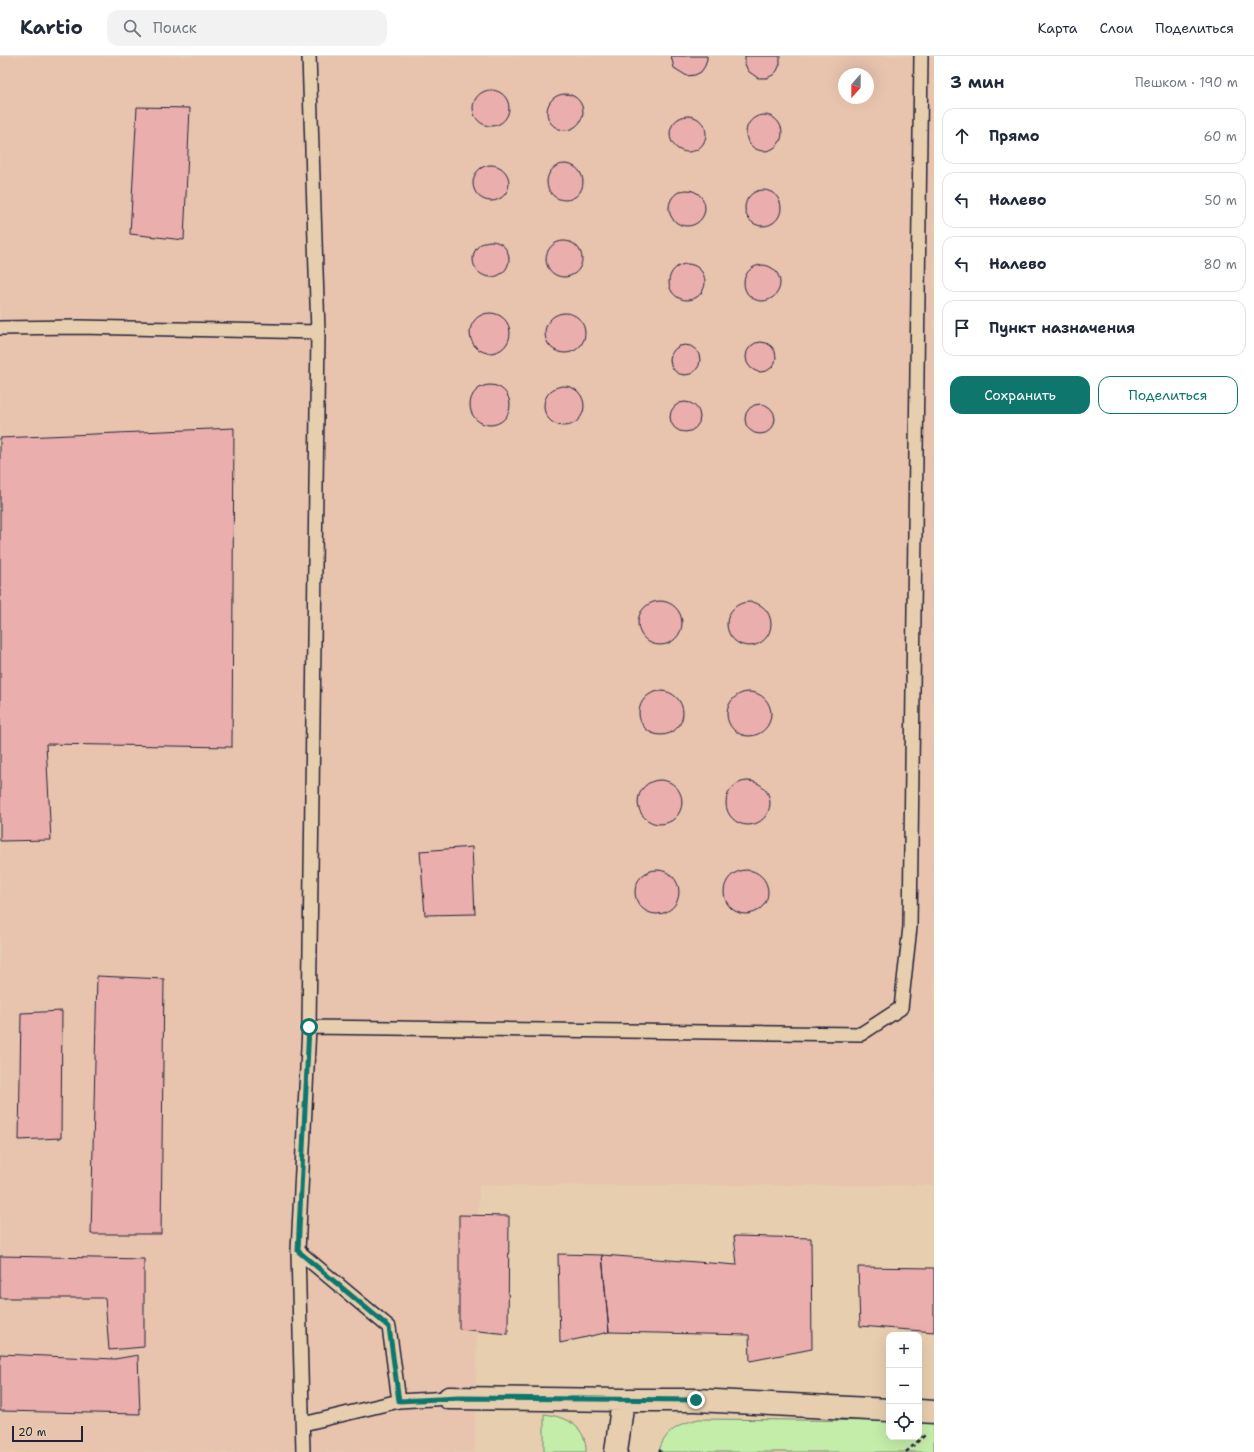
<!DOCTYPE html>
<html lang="ru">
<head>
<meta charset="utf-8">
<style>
  :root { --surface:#fff; --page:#f2f2f3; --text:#1f2937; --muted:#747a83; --line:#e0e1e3; --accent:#0f766e }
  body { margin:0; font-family:"Shantell Sans",sans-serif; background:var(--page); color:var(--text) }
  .controls { position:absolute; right:12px; bottom:12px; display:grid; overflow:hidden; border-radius:8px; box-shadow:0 4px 16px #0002 }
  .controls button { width:36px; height:36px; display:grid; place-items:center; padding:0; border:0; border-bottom:1px solid var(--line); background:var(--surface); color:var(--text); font:20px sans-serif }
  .compass { position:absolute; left:838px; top:12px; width:36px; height:36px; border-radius:50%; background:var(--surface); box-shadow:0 4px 16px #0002; rotate:201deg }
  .scale { position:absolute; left:12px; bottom:10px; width:71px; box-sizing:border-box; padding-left:4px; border:2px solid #22223b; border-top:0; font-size:11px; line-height:14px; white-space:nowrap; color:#22223b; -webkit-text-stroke:3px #e7ceaf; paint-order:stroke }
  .stop { position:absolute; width:12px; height:12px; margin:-9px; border:3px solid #0f766e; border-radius:50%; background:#fff }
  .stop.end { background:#0f766e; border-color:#fff; box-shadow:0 1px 4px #0008 }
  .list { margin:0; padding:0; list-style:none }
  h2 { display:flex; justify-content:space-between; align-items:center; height:52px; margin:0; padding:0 16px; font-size:17px }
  h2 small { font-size:13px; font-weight:400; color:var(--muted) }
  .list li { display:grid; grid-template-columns:26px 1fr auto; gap:12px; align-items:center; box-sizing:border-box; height:56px; margin:0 8px 8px; padding:0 8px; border:1px solid var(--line); border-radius:12px }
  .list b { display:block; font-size:15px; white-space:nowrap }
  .list em { font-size:13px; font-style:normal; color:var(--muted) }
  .actions { display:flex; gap:8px; padding:12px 16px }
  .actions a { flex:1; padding:9px 0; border:1px solid var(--accent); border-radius:12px; text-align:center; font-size:14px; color:var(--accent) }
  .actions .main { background:var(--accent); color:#fff }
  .icon { flex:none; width:22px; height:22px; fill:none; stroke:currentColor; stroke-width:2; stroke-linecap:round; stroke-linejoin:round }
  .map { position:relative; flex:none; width:934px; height:1396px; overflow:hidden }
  header { display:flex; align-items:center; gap:24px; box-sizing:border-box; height:56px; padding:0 20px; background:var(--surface); border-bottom:1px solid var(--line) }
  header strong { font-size:19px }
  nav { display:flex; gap:22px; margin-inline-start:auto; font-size:14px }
  .search { width:280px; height:36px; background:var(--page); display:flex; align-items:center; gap:10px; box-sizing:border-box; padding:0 14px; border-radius:12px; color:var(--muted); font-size:15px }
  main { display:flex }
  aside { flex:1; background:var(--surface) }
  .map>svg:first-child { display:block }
  .built { fill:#e8c4ae; fill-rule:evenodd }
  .green { fill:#c3eda9; stroke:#728872 }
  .building { fill:#eaaeac; stroke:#22223b }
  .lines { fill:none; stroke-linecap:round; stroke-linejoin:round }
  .lane-casing { stroke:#22223b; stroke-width:16 }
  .street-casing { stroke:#22223b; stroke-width:25 }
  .path { stroke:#22223b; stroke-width:2.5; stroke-dasharray:4 3; stroke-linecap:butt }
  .lane { stroke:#e7ceaf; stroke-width:13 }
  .street { stroke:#e7ceaf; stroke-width:22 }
  .route { stroke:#0f766e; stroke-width:5 }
</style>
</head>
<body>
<header>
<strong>Kartio</strong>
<div class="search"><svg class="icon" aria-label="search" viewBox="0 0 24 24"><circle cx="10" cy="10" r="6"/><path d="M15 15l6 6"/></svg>Поиск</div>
<nav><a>Карта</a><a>Слои</a><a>Поделиться</a></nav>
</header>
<main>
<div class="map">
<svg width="934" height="1396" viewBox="0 0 934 1396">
  <rect width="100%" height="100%" fill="#e7ceaf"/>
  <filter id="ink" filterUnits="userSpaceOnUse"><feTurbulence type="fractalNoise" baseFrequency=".025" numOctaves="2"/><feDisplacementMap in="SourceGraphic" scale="8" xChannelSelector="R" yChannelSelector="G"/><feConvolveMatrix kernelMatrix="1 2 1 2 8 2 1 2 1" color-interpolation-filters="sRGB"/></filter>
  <g filter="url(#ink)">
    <path class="built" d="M 0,0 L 934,0 L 934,1129 L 479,1129 L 475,1396 L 0,1396 ZM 844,18 L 868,18 L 868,42 L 844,42 Z"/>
    <path class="green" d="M 544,1358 C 567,1361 587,1371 586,1396 L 544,1396 Z
      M 699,1363 L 889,1365 L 889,1381 L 919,1381 L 919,1365 L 934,1366 L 934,1396 L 659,1396 C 663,1376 681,1367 699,1363 Z"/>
    <path class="building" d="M 671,0 L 707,0 L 707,3 L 705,10 L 701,16 L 695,19 L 687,20 L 674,12 Z
      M 745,0 L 780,0 L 780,8 L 777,15 L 773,19 L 767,22 L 758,22 L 748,15 L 745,8 Z
      M473 52a18 18 0 1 1 36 0a18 18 0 1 1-36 0Z
      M547 56a18 18 0 1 1 36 0a18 18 0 1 1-36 0Z
      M 137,51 L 190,52 L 184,184 L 130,178 Z
      M746 77a18 18 0 1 1 36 0a18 18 0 1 1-36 0Z
      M670 78a18 18 0 1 1 36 0a18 18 0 1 1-36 0Z
      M547 126a18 18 0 1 1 36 0a18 18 0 1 1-36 0Z
      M473 127a18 18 0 1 1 36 0a18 18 0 1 1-36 0Z
      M669 152a18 18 0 1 1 36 0a18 18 0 1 1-36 0Z
      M745 152a18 18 0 1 1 36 0a18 18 0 1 1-36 0Z
      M473 203a18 18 0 1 1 36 0a18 18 0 1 1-36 0Z
      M546 203a18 18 0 1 1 36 0a18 18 0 1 1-36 0Z
      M669 226a18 18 0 1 1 36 0a18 18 0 1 1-36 0Z
      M744 227a18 18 0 1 1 36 0a18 18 0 1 1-36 0Z
      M545 277a20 20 0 1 1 40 0a20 20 0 1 1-40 0Z
      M470 277a20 20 0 1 1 40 0a20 20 0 1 1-40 0Z
      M746 301a15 15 0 1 1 30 0a15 15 0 1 1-30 0Z
      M670 304a15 15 0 1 1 30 0a15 15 0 1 1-30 0Z
      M470 349a20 20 0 1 1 40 0a20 20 0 1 1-40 0Z
      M544 350a20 20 0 1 1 40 0a20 20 0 1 1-40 0Z
      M670 361a15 15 0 1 1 30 0a15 15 0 1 1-30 0Z
      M745 363a15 15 0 1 1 30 0a15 15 0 1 1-30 0Z
      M 234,372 L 232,691 L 46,688 L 51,784 L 0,785 L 0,382 Z
      M638 567a22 22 0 1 1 44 0a22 22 0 1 1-44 0Z
      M727 568a22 22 0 1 1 44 0a22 22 0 1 1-44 0Z
      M639 657a22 22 0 1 1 44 0a22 22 0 1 1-44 0Z
      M727 658a22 22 0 1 1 44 0a22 22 0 1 1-44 0Z
      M638 746a22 22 0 1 1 44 0a22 22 0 1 1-44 0Z
      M726 747a22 22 0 1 1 44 0a22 22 0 1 1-44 0Z
      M 472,791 L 475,858 L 425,859 L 420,795 Z
      M635 836a22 22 0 1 1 44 0a22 22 0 1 1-44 0Z
      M724 836a22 22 0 1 1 44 0a22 22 0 1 1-44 0Z
      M 97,920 L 164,923 L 161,1178 L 91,1178 Z
      M 62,955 L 61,1082 L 19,1084 L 21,957 Z
      M 459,1159 L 509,1160 L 508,1278 L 459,1273 Z
      M 734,1180 L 811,1182 L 812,1293 L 750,1305 L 749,1279 L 609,1276 L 602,1199 L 737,1209 Z
      M 558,1198 L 602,1199 L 609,1276 L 560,1287 Z
      M 0,1200 L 144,1203 L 144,1291 L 109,1294 L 105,1242 L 0,1242 Z
      M 858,1211 L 934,1212 L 934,1276 L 860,1270 Z
      M 0,1298 L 115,1303 L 138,1299 L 140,1358 L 0,1355 Z"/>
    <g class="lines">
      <g class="lane-casing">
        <path id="lane" d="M 0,272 L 78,271 L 318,276
          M 309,971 L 861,978 L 901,952 L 910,871 L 921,0
          M 298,1195 L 389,1271 L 399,1345
          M 303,1368 L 399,1345 L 449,1342
          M 303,1396 L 298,1195 L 309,971 L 318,276 L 309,0"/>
      </g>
      <g class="street-casing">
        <path id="street" d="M 449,1342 L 623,1344
          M 919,1355 L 934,1356
          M 616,1396 L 623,1344 L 696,1344 L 889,1354"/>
      </g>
      <path class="path" d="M 659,1394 L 661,1396
        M 906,1396 L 925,1379"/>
      <use href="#lane" class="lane"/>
      <use href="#street" class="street"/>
    </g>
  </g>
  <g class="lines" filter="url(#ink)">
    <path class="route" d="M 309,971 L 298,1195 L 389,1271 L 399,1345 L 459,1342 L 696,1344"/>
  </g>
</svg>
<div class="controls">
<button>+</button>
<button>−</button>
<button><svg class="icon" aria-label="locate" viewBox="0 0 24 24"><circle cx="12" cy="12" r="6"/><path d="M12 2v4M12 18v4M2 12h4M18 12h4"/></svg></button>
</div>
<svg class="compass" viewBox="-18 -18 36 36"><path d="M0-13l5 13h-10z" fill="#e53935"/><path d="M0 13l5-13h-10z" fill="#747a83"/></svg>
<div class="scale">20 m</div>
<div class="stop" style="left:309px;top:971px"></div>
<div class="stop end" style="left:696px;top:1344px"></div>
</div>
<aside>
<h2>3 мин<small>Пешком · 190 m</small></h2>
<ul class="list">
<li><svg class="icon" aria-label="ahead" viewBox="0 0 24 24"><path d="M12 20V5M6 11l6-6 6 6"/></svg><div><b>Прямо</b></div><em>60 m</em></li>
<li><svg class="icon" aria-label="left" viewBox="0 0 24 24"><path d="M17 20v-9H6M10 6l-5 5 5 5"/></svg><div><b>Налево</b></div><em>50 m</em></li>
<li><svg class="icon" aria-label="left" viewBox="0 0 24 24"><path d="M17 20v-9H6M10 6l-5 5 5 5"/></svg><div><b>Налево</b></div><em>80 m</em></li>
<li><svg class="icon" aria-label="arrive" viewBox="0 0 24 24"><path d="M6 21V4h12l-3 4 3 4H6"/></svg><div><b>Пункт назначения</b></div></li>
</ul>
<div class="actions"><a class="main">Сохранить</a><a>Поделиться</a></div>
</aside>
</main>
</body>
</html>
